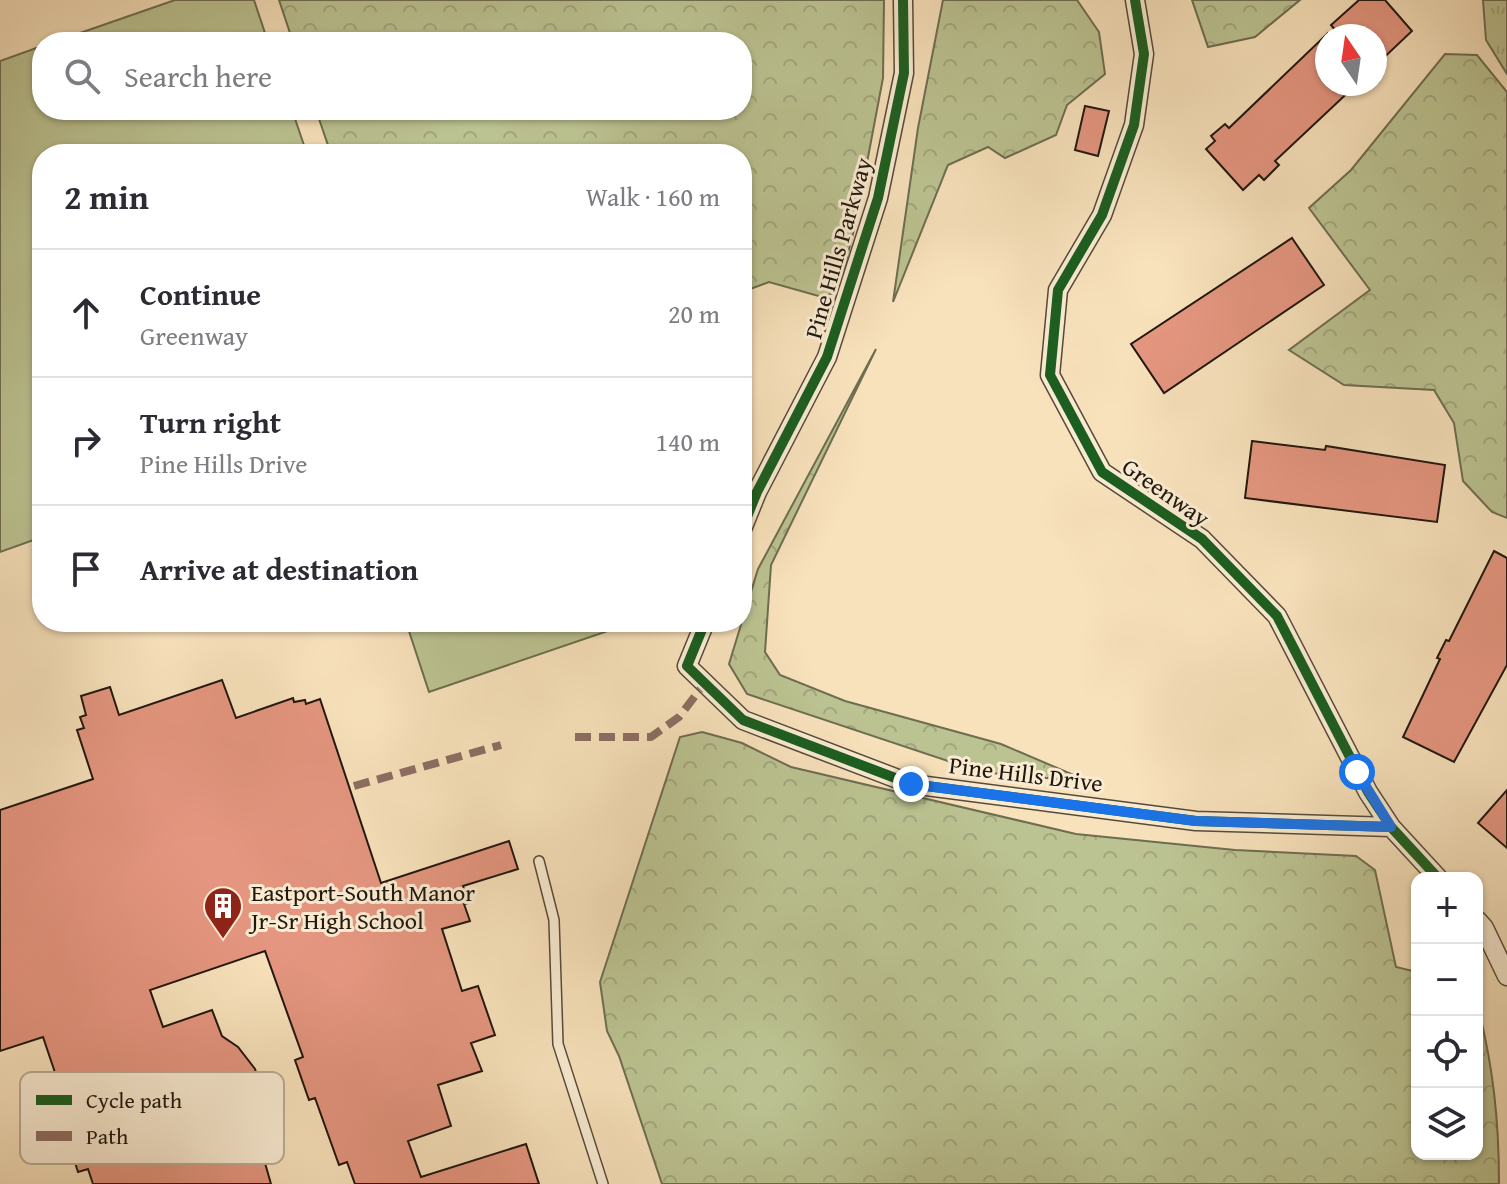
<!DOCTYPE html>
<html lang="en">
<head>
<meta charset="utf-8">
<style>
  :root { --surface:#fff; --page:#f2f2f3; --text:#2b2b33; --muted:#7c7c81; --line:#e1e1e2 }
  body { margin:0; font-family:"Gentium Book Plus",serif; background:var(--page); color:var(--text) }
  .controls { position:absolute; right:24px; bottom:24px; display:grid; overflow:hidden; border-radius:16px; box-shadow:0 2px 6px #0004 }
  .controls button { width:72px; height:72px; display:grid; place-items:center; padding:0; border:0; border-bottom:2px solid var(--line); background:var(--surface); color:var(--text); font:40px sans-serif }
  .compass { position:absolute; left:1315px; top:24px; width:72px; height:72px; border-radius:50%; background:var(--surface); box-shadow:0 2px 6px #0004; rotate:347deg }
  .stop { position:absolute; width:24px; height:24px; margin:-18px; border:6px solid #1a73e8; border-radius:50%; background:#fff }
  .stop.end { background:#1a73e8; border-color:#fff; box-shadow:0 2px 8px #0008 }
  .list { margin:0; padding:0; list-style:none }
  h2 { display:flex; justify-content:space-between; align-items:center; height:104px; margin:0; padding:0 32px; font-size:34px }
  h2 small { font-size:26px; font-weight:400; color:var(--muted) }
  .list li { display:grid; grid-template-columns:52px 1fr auto; gap:24px; align-items:center; box-sizing:border-box; height:128px; padding:0 32px; border-top:2px solid var(--line) }
  .list b { display:block; font-size:30px; white-space:nowrap }
  .list p { margin:0; font-size:26px; white-space:nowrap; color:var(--muted) }
  .list em { font-size:26px; font-style:normal; color:var(--muted) }
  .icon { flex:none; width:44px; height:44px; fill:none; stroke:currentColor; stroke-width:2; stroke-linecap:round; stroke-linejoin:round }
  .map { position:relative; flex:none; width:1507px; height:1184px; overflow:hidden }
  .search { position:absolute; background:var(--surface); box-shadow:0 2px 6px #0004; left:32px; top:32px; width:720px; height:88px; display:flex; align-items:center; gap:20px; box-sizing:border-box; padding:0 28px; border-radius:32px; color:var(--muted); font-size:30px }
  .panel { position:absolute; background:var(--surface); box-shadow:0 2px 6px #0004; left:32px; top:144px; width:720px; height:488px; border-radius:32px }
  .map>svg:first-child { display:block }
  .grass { fill:url(#grass-tufts); stroke:#6e6d50; stroke-width:2 }
  .forest { fill:url(#forest-crowns); stroke:#6e6d50; stroke-width:2 }
  .pitch { fill:#bcc392; stroke:#6e6d50; stroke-width:2 }
  .building { fill:#e59680; stroke:#20170e; stroke-width:2 }
  .lines { fill:none; stroke-linecap:round; stroke-linejoin:round }
  .lane-casing { stroke:#564a3a; stroke-width:12 }
  .street-casing { stroke:#564a3a; stroke-width:21 }
  .lane { stroke:#faecd3; stroke-width:9 }
  .street { stroke:#faecd3; stroke-width:18 }
  .quiet { stroke:#8d6e63; stroke-width:8; stroke-dasharray:16 8; stroke-linecap:butt }
  .cycleway-casing { stroke:#faecd3; stroke-width:15 }
  .cycleway { stroke:#1b5e20; stroke-width:10 }
  .route { stroke:#1a73e8; stroke-width:10 }
  .labels { text-anchor:middle; dominant-baseline:central; stroke-width:6; stroke-linejoin:round; paint-order:stroke }
  .street-label { font-size:24px; fill:#20170e; stroke:#faecd3 }
  .poi-label { font-size:24px; fill:#20170e; stroke:#faecd3; text-anchor:start }
  .key { fill:#faecd3; stroke:#b9ac98; stroke-width:2 }
  .key-label { font-size:22px; fill:#20170e }
</style>
</head>
<body>
<div class="map">
<svg width="1507" height="1184" viewBox="0 0 1507 1184">
  <defs>
    <pattern id="grass-tufts" width="24" height="20" patternUnits="userSpaceOnUse" patternTransform="scale(2)"><rect width="24" height="20" fill="#bcc392"/><path d="M3 7l-1-3M5 7V3M7 7l1-3M15 17l-1-3M17 17v-4M19 17l1-3" fill="none" stroke="#a1a77d"/></pattern>
    <pattern id="forest-crowns" width="20" height="18" patternUnits="userSpaceOnUse" patternTransform="scale(2)"><rect width="20" height="18" fill="#bcc392"/><path d="M2 6a3 3 0 1 1 6 0M12 15a3 3 0 1 1 6 0" fill="none" stroke="#a1a77d"/></pattern>
  </defs>
  <rect width="100%" height="100%" fill="#f8e2bc"/>
  <filter id="stains"><feTurbulence type="fractalNoise" baseFrequency=".0025" numOctaves="4"/><feColorMatrix values="0 0 0 0 .2 0 0 0 0 .09 0 0 0 0 .02 0 0 0 .5 -.17"/></filter>
  <radialGradient id="worn" r=".72"><stop offset=".6" stop-color="#630" stop-opacity="0"/><stop offset="1" stop-color="#630" stop-opacity=".3"/></radialGradient>
  <path class="grass" d="M 1483,0 L 1507,0 L 1507,74 L 1486,40 Z"/>
  <path class="forest" d="M 279,0 L 884,0 L 883,78 L 855,226 L 838,292 L 822,297 L 769,282 L 742,292 L 742,154 L 331,154 L 316,110 L 742,110 L 742,42 L 293,42 Z
    M 943,0 L 1077,0 L 1099,32 L 1105,74 L 1067,105 L 1056,135 L 1005,158 L 988,147 L 948,165 L 893,302 L 918,128 Z
    M 1192,0 L 1300,0 L 1255,37 L 1208,47 Z
    M 1445,54 L 1477,55 L 1507,92 L 1507,518 L 1492,512 L 1463,481 L 1454,423 L 1434,390 L 1344,385 L 1289,350 L 1370,290 L 1309,208 L 1351,170 Z
    M 876,349 L 771,565 L 765,652 L 780,675 L 845,701 L 1001,744 L 1090,782 L 981,772 L 747,694 L 729,664 L 758,569 Z
    M 702,732 L 742,743 L 791,767 L 1076,834 L 1235,850 L 1356,856 L 1375,870 L 1396,967 L 1417,972 L 1417,1154 L 1477,1154 L 1477,1003 C 1493,1065 1499,1119 1499,1184 L 662,1184 L 619,1056 L 607,1031 L 600,982 L 680,737 Z"/>
  <path class="pitch" d="M 175,0 L 254,0 L 268,42 L 54,42 Z
    M 42,46 L 42,110 L 292,110 L 307,154 L 42,154 L 42,537 L 0,552 L 0,61 Z
    M 406,622 L 634,622 L 429,692 Z"/>
  <path class="building" d="M 1359,0 L 1385,0 L 1412,31 L 1375,66 L 1375,36 L 1340,36 L 1331,25 Z
    M 1327,34 L 1327,84 L 1357,84 L 1275,161 L 1279,165 L 1264,180 L 1259,175 L 1243,190 L 1206,149 L 1215,141 L 1211,136 L 1225,124 L 1229,128 Z
    M 1085,106 L 1109,111 L 1098,156 L 1075,150 Z
    M 1292,238 L 1324,285 L 1164,393 L 1131,344 Z
    M 1252,441 L 1325,450 L 1326,446 L 1445,465 L 1437,522 L 1245,498 Z
    M 1494,551 L 1507,558 L 1507,665 L 1454,762 L 1403,737 L 1440,659 L 1437,658 L 1446,640 L 1449,641 Z
    M 222,680 L 236,718 L 293,698 L 294,702 L 305,700 L 306,704 L 320,699 L 381,883 L 509,841 L 518,869 L 463,886 L 468,903 L 464,904 L 470,921 L 442,929 L 462,991 L 478,986 L 495,1035 L 471,1043 L 482,1071 L 438,1085 L 451,1126 L 408,1141 L 421,1177 L 526,1144 L 539,1184 L 355,1184 L 347,1162 L 339,1165 L 315,1098 L 309,1100 L 295,1060 L 303,1057 L 265,951 L 150,990 L 163,1027 L 212,1010 L 222,1036 L 238,1047 L 255,1069 L 268,1108 L 269,1136 L 263,1156 L 271,1184 L 93,1184 L 88,1169 L 78,1172 L 67,1137 L 76,1135 L 43,1037 L 0,1051 L 0,810 L 93,779 L 77,730 L 84,728 L 80,717 L 86,715 L 81,696 L 110,687 L 119,715 Z
    M 1507,790 L 1507,848 L 1478,823 Z"/>
  <g class="lines">
    <g class="lane-casing">
      <path id="lane" d="M 539,861 L 554,920 L 558,1044 L 603,1184"/>
    </g>
    <g class="street-casing">
      <path id="street" d="M 1135,0 L 1144,54 L 1134,125 L 1102,215 L 1058,290 L 1050,375 L 1102,472 L 1202,539 L 1277,616 L 1368,792 L 1391,827 L 1438,878
        M 742,529 L 757,492 L 827,357 L 878,198 L 904,73 L 903,0
        M 705,622 L 687,666 L 743,720 L 911,784 L 1196,821 L 1391,827
        M 1477,920 L 1484,928 L 1507,976"/>
    </g>
    <use href="#lane" class="lane"/>
    <use href="#street" class="street"/>
    <path class="quiet" d="M 575,737 L 651,737 L 679,717 L 705,683
      M 354,786 L 501,745"/>
    <g class="cycleway-casing">
      <path id="cycleway" d="M 1135,0 L 1144,54 L 1134,125 L 1102,215 L 1058,290 L 1050,375 L 1102,472 L 1202,539 L 1277,616 L 1368,792 L 1391,827 L 1438,878
        M 742,529 L 757,492 L 827,357 L 878,198 L 904,73 L 903,0
        M 705,622 L 687,666 L 743,720 L 911,784 L 1196,821 L 1391,827"/>
    </g>
    <use href="#cycleway" class="cycleway"/>
  </g>
  <g class="lines">
    <path class="route" d="M 911,784 L 1196,821 L 1391,827 L 1357,772"/>
  </g>
  <defs>
    <g id="building-pin" transform="scale(2)"><path d="M0 17L-7.5 6A9.5 9.5 0 1 1 7.5 6Z" fill="#8f2418" stroke="#faecd3"/><path d="M-4-6H4V6H1V3H-1V6H-4ZM-2.5-4.3h1.7v1.8h-1.7ZM.8-4.3h1.7v1.8H.8ZM-2.5-1h1.7V.8h-1.7ZM.8-1h1.7V.8H.8Z" fill="#fff"/></g>
  </defs>
  <g fill-rule="evenodd">
    <use href="#building-pin" x="223" y="906"/>
  </g>
  <g class="labels">
    <g class="street-label">
      <text transform="translate(838 248) rotate(-74)">Pine Hills Parkway</text>
      <text transform="translate(1166 492) rotate(35)">Greenway</text>
      <text transform="translate(1026 774) rotate(7)">Pine Hills Drive</text>
    </g>
    <g class="poi-label">
      <text x="251" y="892">Eastport-South Manor<tspan x="251" dy="28">Jr-Sr High School</tspan></text>
    </g>
  </g>
  <rect x="20" y="1072" width="264" height="92" rx="12" class="key"/>
  <rect x="36" y="1095" width="36" height="10" fill="#1b5e20"/>
  <rect x="36" y="1131" width="36" height="10" fill="#8d6e63"/>
  <g class="key-label">
    <text x="86" y="1108">Cycle path</text>
    <text x="86" y="1144">Path</text>
  </g>
  <rect width="100%" height="100%" filter="url(#stains)"/>
  <rect width="100%" height="100%" fill="url(#worn)"/>
</svg>
<div class="controls">
<button>+</button>
<button>−</button>
<button><svg class="icon" aria-label="locate" viewBox="0 0 24 24"><circle cx="12" cy="12" r="6"/><path d="M12 2v4M12 18v4M2 12h4M18 12h4"/></svg></button>
<button><svg class="icon" aria-label="layers" viewBox="0 0 24 24"><path d="M12 4l9 5-9 5-9-5zM3 14l9 5 9-5"/></svg></button>
</div>
<svg class="compass" viewBox="-18 -18 36 36"><path d="M0-13l5 13h-10z" fill="#e53935"/><path d="M0 13l5-13h-10z" fill="#7c7c81"/></svg>
<div class="stop" style="left:1357px;top:772px"></div>
<div class="stop end" style="left:911px;top:784px"></div>
<div class="search"><svg class="icon" aria-label="search" viewBox="0 0 24 24"><circle cx="10" cy="10" r="6"/><path d="M15 15l6 6"/></svg>Search here</div>
<section class="panel">
<h2>2 min<small>Walk · 160 m</small></h2>
<ul class="list">
<li><svg class="icon" aria-label="ahead" viewBox="0 0 24 24"><path d="M12 20V5M6 11l6-6 6 6"/></svg><div><b>Continue</b><p>Greenway</p></div><em>20 m</em></li>
<li><svg class="icon" aria-label="right" viewBox="0 0 24 24"><path d="M7 20v-9h11M14 6l5 5-5 5"/></svg><div><b>Turn right</b><p>Pine Hills Drive</p></div><em>140 m</em></li>
<li><svg class="icon" aria-label="arrive" viewBox="0 0 24 24"><path d="M6 21V4h12l-3 4 3 4H6"/></svg><div><b>Arrive at destination</b></div></li>
</ul>
</section>
</div>
</body>
</html>
